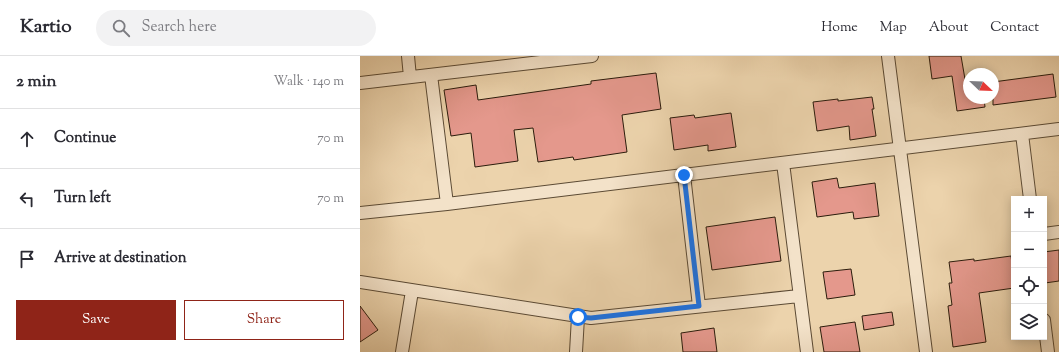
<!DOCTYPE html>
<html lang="en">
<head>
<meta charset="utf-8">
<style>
  :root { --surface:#fff; --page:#f2f2f3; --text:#2b2b33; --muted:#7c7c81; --line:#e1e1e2; --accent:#8f2418 }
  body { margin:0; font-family:"Sorts Mill Goudy",serif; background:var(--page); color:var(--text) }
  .controls { position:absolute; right:12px; bottom:12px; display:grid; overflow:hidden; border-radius:0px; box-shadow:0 2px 10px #0003 }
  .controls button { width:36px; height:36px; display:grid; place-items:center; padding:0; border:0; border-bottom:1px solid var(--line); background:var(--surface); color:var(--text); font:20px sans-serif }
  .compass { position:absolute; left:603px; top:12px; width:36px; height:36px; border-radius:50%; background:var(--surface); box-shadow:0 2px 10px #0003; rotate:113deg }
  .stop { position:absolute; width:12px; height:12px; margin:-9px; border:3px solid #1a73e8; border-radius:50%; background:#fff }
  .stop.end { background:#1a73e8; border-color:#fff; box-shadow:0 1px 4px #0008 }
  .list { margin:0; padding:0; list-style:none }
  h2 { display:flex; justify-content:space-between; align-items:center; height:52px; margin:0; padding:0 16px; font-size:17px }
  h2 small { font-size:13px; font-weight:400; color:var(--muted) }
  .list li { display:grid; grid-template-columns:26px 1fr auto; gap:12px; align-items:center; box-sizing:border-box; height:60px; padding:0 16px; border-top:1px solid var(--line) }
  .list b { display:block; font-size:15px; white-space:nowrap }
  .list em { font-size:13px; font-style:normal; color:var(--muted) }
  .actions { display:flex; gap:8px; padding:12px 16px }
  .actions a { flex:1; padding:9px 0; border:1px solid var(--accent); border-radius:0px; text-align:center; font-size:14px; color:var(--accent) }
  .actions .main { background:var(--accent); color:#fff }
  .icon { flex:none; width:22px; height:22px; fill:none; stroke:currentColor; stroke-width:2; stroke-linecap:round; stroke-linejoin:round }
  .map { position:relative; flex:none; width:699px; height:296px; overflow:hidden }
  header { display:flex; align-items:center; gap:24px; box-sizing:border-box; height:56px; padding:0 20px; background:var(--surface); border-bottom:1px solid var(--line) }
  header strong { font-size:19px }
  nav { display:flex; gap:22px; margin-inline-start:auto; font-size:14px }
  .search { width:280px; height:36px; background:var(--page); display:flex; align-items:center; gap:10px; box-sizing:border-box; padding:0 14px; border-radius:22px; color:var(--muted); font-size:15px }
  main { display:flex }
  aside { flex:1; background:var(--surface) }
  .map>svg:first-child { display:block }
  .building { fill:#e4988c; stroke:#2b1c0c }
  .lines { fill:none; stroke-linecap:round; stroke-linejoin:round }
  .minor-casing { stroke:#5b4a34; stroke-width:14 }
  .minor { stroke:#f3e2c9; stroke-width:12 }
  .route { stroke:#1a73e8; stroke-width:5 }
</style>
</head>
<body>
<header>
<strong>Kartio</strong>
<div class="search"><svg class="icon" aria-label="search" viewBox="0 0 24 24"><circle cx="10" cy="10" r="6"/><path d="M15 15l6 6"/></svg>Search here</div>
<nav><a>Home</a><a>Map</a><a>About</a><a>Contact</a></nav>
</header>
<main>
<aside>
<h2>2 min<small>Walk · 140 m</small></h2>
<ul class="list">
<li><svg class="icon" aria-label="ahead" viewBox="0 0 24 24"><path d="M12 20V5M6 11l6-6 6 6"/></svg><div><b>Continue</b></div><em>70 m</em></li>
<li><svg class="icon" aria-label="left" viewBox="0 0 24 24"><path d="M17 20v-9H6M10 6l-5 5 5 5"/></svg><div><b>Turn left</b></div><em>70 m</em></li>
<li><svg class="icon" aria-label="arrive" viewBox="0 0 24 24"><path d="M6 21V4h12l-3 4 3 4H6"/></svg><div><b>Arrive at destination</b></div></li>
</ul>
<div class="actions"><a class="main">Save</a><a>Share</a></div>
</aside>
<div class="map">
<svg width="699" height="296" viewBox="0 0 699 296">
  <rect width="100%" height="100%" fill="#ecd3ac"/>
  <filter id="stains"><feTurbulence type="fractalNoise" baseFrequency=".005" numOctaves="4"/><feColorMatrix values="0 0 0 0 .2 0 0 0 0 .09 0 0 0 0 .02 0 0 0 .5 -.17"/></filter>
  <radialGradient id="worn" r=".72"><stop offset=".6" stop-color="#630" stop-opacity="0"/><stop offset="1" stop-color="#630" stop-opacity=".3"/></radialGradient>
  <path class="building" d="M 569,0 L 601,0 L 606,29 L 609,29 L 609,42 L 624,42 L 625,51 L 597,55 L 592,20 L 572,23 Z
    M 296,17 L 301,53 L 262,59 L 267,96 L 214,104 L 213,101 L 178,106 L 173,72 L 154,74 L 158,105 L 115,111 L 111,77 L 91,80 L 84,34 L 116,29 L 118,44 L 231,28 L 231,25 Z
    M 693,18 L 696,41 L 633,49 L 633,26 Z
    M 512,41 L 514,53 L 512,53 L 516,80 L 490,84 L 489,70 L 457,75 L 453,46 L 478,43 L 478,45 Z
    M 371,57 L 376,91 L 348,95 L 348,89 L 314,94 L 310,62 L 334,59 L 335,62 Z
    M 477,122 L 479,132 L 515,127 L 519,160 L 494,163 L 493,156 L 457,161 L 452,126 Z
    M 415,161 L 421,205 L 352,214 L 346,171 Z
    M 699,194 L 699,225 L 685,227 L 684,218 L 684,196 Z
    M 651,200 L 654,224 L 654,232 L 619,237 L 626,286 L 593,291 L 588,250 L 592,249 L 589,227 L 592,227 L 589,206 L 614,203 L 614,205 Z
    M 491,213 L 495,239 L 467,243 L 463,216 Z
    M 0,250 L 18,274 L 0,286 Z
    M 532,256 L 534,269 L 504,274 L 502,260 Z
    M 495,266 L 500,296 L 464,296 L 460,271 Z
    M 354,272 L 357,296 L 323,296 L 321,277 Z"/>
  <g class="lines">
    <g class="minor-casing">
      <path id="minor" d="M 48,0 L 50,21
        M 528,0 L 566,296
        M 71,19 L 87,148
        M 0,27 L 232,0
        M 662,78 L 670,143
        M 423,107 L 447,296
        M 324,119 L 339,250
        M 0,157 L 87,148 L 699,73
        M 684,178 L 699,176
        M 0,226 L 231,262 L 439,240
        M 684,264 L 688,296
        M 42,296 L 52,235
        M 216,296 L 218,261"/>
    </g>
    <use href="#minor" class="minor"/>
  </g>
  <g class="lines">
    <path class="route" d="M 218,261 L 231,262 L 339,250 L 324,119"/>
  </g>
  <rect width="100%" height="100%" filter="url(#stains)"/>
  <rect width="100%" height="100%" fill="url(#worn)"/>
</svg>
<div class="controls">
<button>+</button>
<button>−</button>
<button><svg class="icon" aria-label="locate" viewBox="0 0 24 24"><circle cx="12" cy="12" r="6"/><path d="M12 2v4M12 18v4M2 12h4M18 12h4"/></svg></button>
<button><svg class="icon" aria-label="layers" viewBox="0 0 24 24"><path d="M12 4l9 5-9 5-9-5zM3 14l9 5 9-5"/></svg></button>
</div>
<svg class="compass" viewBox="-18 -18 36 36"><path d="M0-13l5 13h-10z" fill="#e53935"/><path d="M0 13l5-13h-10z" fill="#7c7c81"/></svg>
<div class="stop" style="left:218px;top:261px"></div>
<div class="stop end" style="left:324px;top:119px"></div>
</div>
</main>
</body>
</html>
